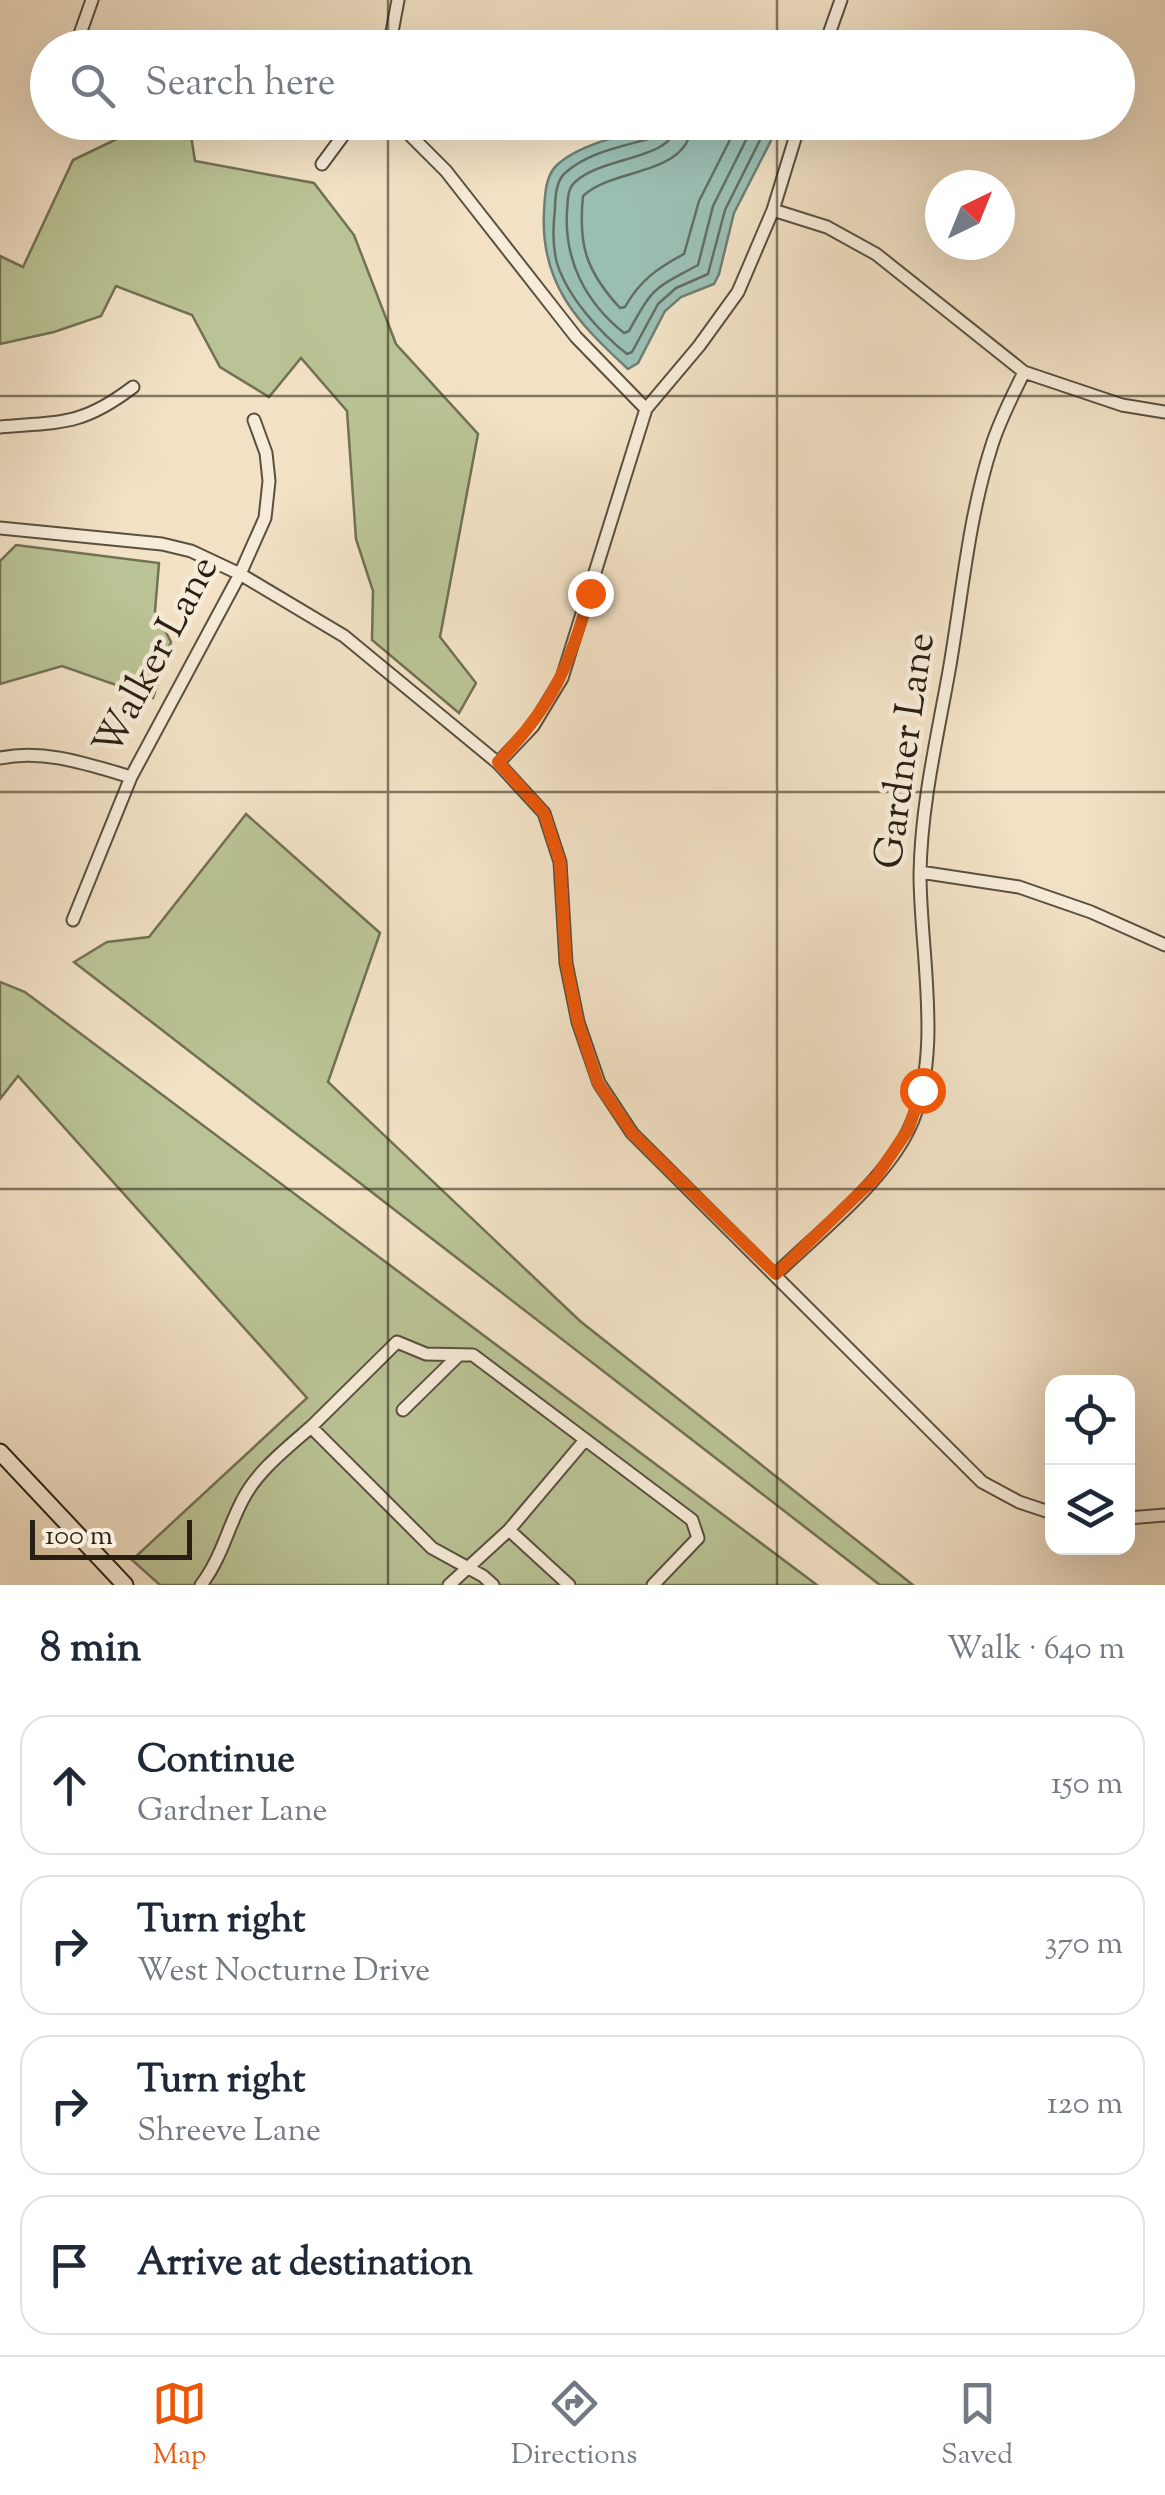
<!DOCTYPE html>
<html lang="en">
<head>
<meta charset="utf-8">
<style>
  :root { --surface:#fff; --page:#f6f6f7; --text:#1f2937; --muted:#747a83; --line:#e0e1e3; --accent:#ea580c }
  body { margin:0; font-family:"Sorts Mill Goudy",serif; background:var(--page); color:var(--text) }
  .controls { position:absolute; right:30px; bottom:30px; display:grid; overflow:hidden; border-radius:20px; box-shadow:0 10px 40px #0002 }
  .controls button { width:90px; height:90px; display:grid; place-items:center; padding:0; border:0; border-bottom:2px solid var(--line); background:var(--surface); color:var(--text); font:50px sans-serif }
  .compass { position:absolute; left:925px; top:170px; width:90px; height:90px; border-radius:50%; background:var(--surface); box-shadow:0 10px 40px #0002; rotate:43deg }
  .scale { position:absolute; left:30px; bottom:25px; width:162px; box-sizing:border-box; padding-left:10px; border:5px solid #281f12; border-top:0; font-size:28px; line-height:35px; white-space:nowrap; color:#281f12; -webkit-text-stroke:8px #f7ecd9; paint-order:stroke }
  .stop { position:absolute; width:30px; height:30px; margin:-22px; border:8px solid #ea580c; border-radius:50%; background:#fff }
  .stop.end { background:#ea580c; border-color:#fff; box-shadow:0 2px 10px #0008 }
  .list { margin:0; padding:0; list-style:none }
  h2 { display:flex; justify-content:space-between; align-items:center; height:130px; margin:0; padding:0 40px; font-size:42px }
  h2 small { font-size:32px; font-weight:400; color:var(--muted) }
  .list li { display:grid; grid-template-columns:65px 1fr auto; gap:30px; align-items:center; box-sizing:border-box; height:140px; margin:0 20px 20px; padding:0 20px; border:2px solid var(--line); border-radius:30px }
  .list b { display:block; font-size:38px; white-space:nowrap }
  .list p { margin:0; font-size:32px; white-space:nowrap; color:var(--muted) }
  .list em { font-size:32px; font-style:normal; color:var(--muted) }
  .icon { flex:none; width:55px; height:55px; fill:none; stroke:currentColor; stroke-width:2; stroke-linecap:round; stroke-linejoin:round }
  .map { position:relative; flex:none; width:1165px; height:1585px; overflow:hidden }
  .search { position:absolute; background:var(--surface); box-shadow:0 10px 40px #0002; left:30px; right:30px; top:30px; height:110px; display:flex; align-items:center; gap:25px; box-sizing:border-box; padding:0 35px; border-radius:55px; color:var(--muted); font-size:38px }
  .sheet { height:770px; background:var(--surface) }
  nav { display:flex; justify-content:space-around; align-items:center; box-sizing:border-box; height:140px; border-top:2px solid var(--line); background:var(--surface); font-size:28px; color:var(--muted) }
  nav a { display:grid; justify-items:center; gap:5px }
  nav .on { color:var(--accent) }
  .map>svg:first-child { display:block }
  .green { fill:#bac395; stroke:#717154; stroke-width:2.5 }
  .water { fill:#9bbeb2; stroke:#6d7e72; stroke-width:2.5 }
  .lines { fill:none; stroke-linecap:round; stroke-linejoin:round }
  .shore { stroke:#626e62; stroke-width:2.5 }
  .street-casing { stroke:#5a503f; stroke-width:15 }
  .secondary-casing { stroke:#281f12; stroke-width:19 }
  .street { stroke:#f7ecd9; stroke-width:11 }
  .secondary { stroke:#f7ecd9; stroke-width:15 }
  .route { stroke:#ea580c; stroke-width:12 }
  .grid { fill:none; stroke:#281f12; stroke-width:2.5; stroke-opacity:0.55 }
  .labels { text-anchor:middle; dominant-baseline:central; stroke-width:9; stroke-linejoin:round; paint-order:stroke }
  .street-label { font-size:40px; fill:#281f12; stroke:#f7ecd9 }
</style>
</head>
<body>
<div class="map">
<svg width="1165" height="1585" viewBox="0 0 1165 1585">
  <rect width="100%" height="100%" fill="#f2e1c5"/>
  <filter id="stains"><feTurbulence type="fractalNoise" baseFrequency=".002" numOctaves="4"/><feColorMatrix values="0 0 0 0 .2 0 0 0 0 .09 0 0 0 0 .02 0 0 0 .5 -.17"/></filter>
  <radialGradient id="worn" r=".72"><stop offset=".6" stop-color="#630" stop-opacity="0"/><stop offset="1" stop-color="#630" stop-opacity=".3"/></radialGradient>
  <path class="green" d="M 150,123 L 189,123 L 195,161 L 314,183 L 354,235 L 396,344 L 478,434 L 440,637 L 476,683 L 459,713 L 372,640 L 373,591 L 356,539 L 347,411 L 301,358 L 269,397 L 220,367 L 192,315 L 116,286 L 101,316 L 54,332 L 0,344 L 0,256 L 23,267 L 73,160 Z
    M 16,545 L 159,563 L 155,611 L 171,642 L 153,698 L 62,666 L 0,684 L 0,561 Z
    M 246,814 L 380,933 L 328,1082 L 580,1321 L 913,1585 L 880,1585 L 74,962 L 107,942 L 149,937 Z
    M 0,982 L 25,992 L 817,1585 L 160,1585 L 132,1560 L 307,1398 L 18,1076 L 0,1099 Z"/>
  <path class="water" d="M 671,123 L 780,123 L 734,213 L 719,274 L 714,284 L 681,297 L 665,311 L 638,363 L 628,369 C 577,322 540,284 544,211 C 545,197 545,177 556,166 C 580,142 639,131 671,123 Z"/>
  <g class="lines">
    <path class="shore" d="M 664,122 L 658,136 C 627,146 591,150 565,173 C 556,181 555,197 555,209 C 553,226 552,245 557,263 C 567,296 600,333 627,354 L 632,352 L 658,304 L 676,288 L 708,274 L 725,210 L 769,122
      M 677,122 C 675,161 604,155 575,182 C 567,189 568,201 567,211 C 564,260 585,302 624,333 L 629,331 C 653,286 654,289 698,265 L 713,206 L 755,122
      M 692,122 C 690,177 615,166 583,196 C 578,245 586,271 620,308 L 625,307 C 640,280 658,268 684,254 L 699,201 L 739,122"/>
    <g class="street-casing">
      <path id="street" d="M 75,48 L 92,0
        M 389,48 L 398,0
        M 824,48 L 841,0
        M 397,122 L 446,171 L 576,337 L 646,409
        M 322,164 L 353,122
        M 773,210 L 827,227 L 876,254 L 1024,372 L 1122,405 L 1165,412
        M 0,427 C 60,422 82,426 133,387
        M 0,528 L 162,544 L 191,551 L 240,574 L 344,636 L 498,763 L 544,813 L 560,862 L 566,963 L 578,1022 L 599,1083 L 632,1133 L 982,1482 L 1019,1502 L 1052,1513
        M 0,758 C 45,749 87,764 131,777
        M 498,763 L 533,726 L 562,678 L 646,409 L 699,346 L 738,292 L 773,210 L 800,122
        M 920,872 L 1019,887 L 1091,912 L 1165,945
        M 73,920 L 131,777 L 240,574 L 265,518 L 269,481 L 266,453 L 254,420
        M 776,1274 C 819,1232 882,1184 909,1129 C 944,1056 920,953 920,874 C 921,806 937,738 949,671 C 962,597 968,520 991,448 C 999,421 1012,397 1024,372
        M 403,1410 L 459,1355
        M 311,1427 L 397,1342 L 426,1354 L 473,1355 L 692,1520 L 698,1538 L 653,1585
        M 1128,1518 L 1165,1515
        M 509,1530 L 585,1440
        M 201,1585 C 221,1559 227,1530 242,1501 C 256,1472 287,1448 311,1427 L 432,1548 L 483,1576 L 493,1585
        M 449,1585 L 509,1530 L 569,1585"/>
    </g>
    <g class="secondary-casing">
      <path id="secondary" d="M 0,1452 L 125,1585"/>
    </g>
    <use href="#street" class="street"/>
    <use href="#secondary" class="secondary"/>
  </g>
  <g class="lines">
    <path class="route" d="M 590,593 C 569,668 552,706 498,762 L 544,813 L 560,862 L 566,963 L 578,1022 L 598,1083 L 632,1133 L 776,1274 L 876,1177 L 908,1130 L 922,1090"/>
  </g>
  <path class="grid" d="M 388,0 L 388,48M 777,0 L 777,48M 388,122 L 388,1585M 777,122 L 777,1585M 0,396 L 1165,396M 0,792 L 1165,792M 0,1189 L 1165,1189"/>
  <g class="labels">
    <g class="street-label">
      <text transform="translate(158 657) rotate(-62)">Walker Lane</text>
      <text transform="translate(907 751) rotate(-82)">Gardner Lane</text>
    </g>
  </g>
  <rect width="100%" height="100%" filter="url(#stains)"/>
  <rect width="100%" height="100%" fill="url(#worn)"/>
</svg>
<div class="controls">
<button><svg class="icon" aria-label="locate" viewBox="0 0 24 24"><circle cx="12" cy="12" r="6"/><path d="M12 2v4M12 18v4M2 12h4M18 12h4"/></svg></button>
<button><svg class="icon" aria-label="layers" viewBox="0 0 24 24"><path d="M12 4l9 5-9 5-9-5zM3 14l9 5 9-5"/></svg></button>
</div>
<svg class="compass" viewBox="-18 -18 36 36"><path d="M0-13l5 13h-10z" fill="#e53935"/><path d="M0 13l5-13h-10z" fill="#747a83"/></svg>
<div class="scale">100 m</div>
<div class="stop" style="left:922px;top:1090px"></div>
<div class="stop end" style="left:590px;top:593px"></div>
<div class="search"><svg class="icon" aria-label="search" viewBox="0 0 24 24"><circle cx="10" cy="10" r="6"/><path d="M15 15l6 6"/></svg>Search here</div>
</div>
<section class="sheet">
<h2>8 min<small>Walk · 640 m</small></h2>
<ul class="list">
<li><svg class="icon" aria-label="ahead" viewBox="0 0 24 24"><path d="M12 20V5M6 11l6-6 6 6"/></svg><div><b>Continue</b><p>Gardner Lane</p></div><em>150 m</em></li>
<li><svg class="icon" aria-label="right" viewBox="0 0 24 24"><path d="M7 20v-9h11M14 6l5 5-5 5"/></svg><div><b>Turn right</b><p>West Nocturne Drive</p></div><em>370 m</em></li>
<li><svg class="icon" aria-label="right" viewBox="0 0 24 24"><path d="M7 20v-9h11M14 6l5 5-5 5"/></svg><div><b>Turn right</b><p>Shreeve Lane</p></div><em>120 m</em></li>
<li><svg class="icon" aria-label="arrive" viewBox="0 0 24 24"><path d="M6 21V4h12l-3 4 3 4H6"/></svg><div><b>Arrive at destination</b></div></li>
</ul>
</section>
<nav>
<a class="on"><svg class="icon" aria-label="map" viewBox="0 0 24 24"><path d="M3 6l6-2 6 2 6-2v14l-6 2-6-2-6 2zM9 4v14M15 6v14"/></svg>Map</a>
<a><svg class="icon" aria-label="directions" viewBox="0 0 24 24"><path d="M12 3l9 9-9 9-9-9zM9 14v-3h6M13 9l2 2-2 2"/></svg>Directions</a>
<a><svg class="icon" aria-label="saved" viewBox="0 0 24 24"><path d="M7 4h10v16l-5-4-5 4z"/></svg>Saved</a>
</nav>
</body>
</html>
